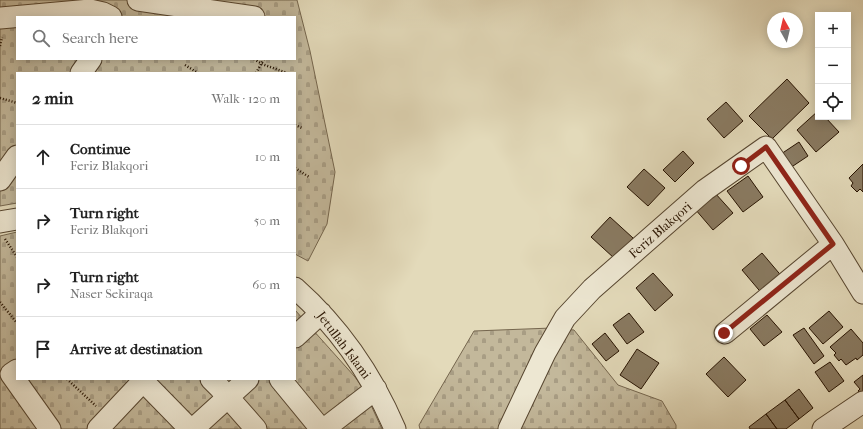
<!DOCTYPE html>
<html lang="en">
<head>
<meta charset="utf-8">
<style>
  :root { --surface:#fff; --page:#f2f2f2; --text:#222; --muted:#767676; --line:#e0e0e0 }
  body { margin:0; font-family:"IM FELL French Canon",serif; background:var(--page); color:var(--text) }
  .controls { position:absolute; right:12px; top:12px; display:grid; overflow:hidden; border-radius:0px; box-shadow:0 2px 10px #0003 }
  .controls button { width:36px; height:36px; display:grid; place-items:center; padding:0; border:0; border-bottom:1px solid var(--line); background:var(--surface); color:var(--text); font:20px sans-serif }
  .compass { position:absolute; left:767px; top:12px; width:36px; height:36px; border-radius:50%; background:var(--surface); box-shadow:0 2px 10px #0003; rotate:352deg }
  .stop { position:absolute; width:12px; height:12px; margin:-9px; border:3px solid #8f2418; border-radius:50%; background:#fff }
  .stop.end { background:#8f2418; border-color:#fff; box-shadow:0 1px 4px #0008 }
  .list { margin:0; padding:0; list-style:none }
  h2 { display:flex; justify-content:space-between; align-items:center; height:52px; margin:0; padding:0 16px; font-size:17px }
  h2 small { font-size:13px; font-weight:400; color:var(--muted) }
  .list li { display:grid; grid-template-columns:26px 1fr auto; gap:12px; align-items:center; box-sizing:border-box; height:64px; padding:0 16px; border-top:1px solid var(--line) }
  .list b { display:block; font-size:15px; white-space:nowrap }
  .list p { margin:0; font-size:13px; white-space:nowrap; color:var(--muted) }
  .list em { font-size:13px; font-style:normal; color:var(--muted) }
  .icon { flex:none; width:22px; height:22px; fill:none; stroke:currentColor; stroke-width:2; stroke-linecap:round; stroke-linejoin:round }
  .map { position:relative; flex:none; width:863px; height:429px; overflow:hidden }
  .search { position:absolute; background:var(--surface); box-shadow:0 2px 10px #0003; left:16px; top:16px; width:280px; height:44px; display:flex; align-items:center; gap:10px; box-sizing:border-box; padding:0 14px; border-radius:0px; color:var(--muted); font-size:15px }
  .panel { position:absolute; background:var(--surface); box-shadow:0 2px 10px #0003; left:16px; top:72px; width:280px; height:308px; border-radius:0px }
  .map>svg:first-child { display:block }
  .cemetery { fill:url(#cemetery-stones); stroke:#75664e; fill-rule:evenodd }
  .building { fill:#897a61; stroke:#271301 }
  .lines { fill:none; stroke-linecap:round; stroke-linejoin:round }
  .minor-casing { stroke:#56452f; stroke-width:23 }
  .path { stroke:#271301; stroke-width:2.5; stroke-dasharray:1 2; stroke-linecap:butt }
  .minor { stroke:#ede7d2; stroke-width:21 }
  .route { stroke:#8f2418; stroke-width:5 }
  .labels { text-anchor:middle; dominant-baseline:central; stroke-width:3; stroke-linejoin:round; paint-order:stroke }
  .street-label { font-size:13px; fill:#271301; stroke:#ede7d2 }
</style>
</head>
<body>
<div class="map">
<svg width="863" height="429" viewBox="0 0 863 429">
  <defs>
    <pattern id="cemetery-stones" width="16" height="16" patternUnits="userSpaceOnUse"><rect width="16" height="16" fill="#c3b89b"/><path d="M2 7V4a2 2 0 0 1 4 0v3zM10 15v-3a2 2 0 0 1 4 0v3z" fill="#a89d84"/></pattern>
  </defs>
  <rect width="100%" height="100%" fill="#e3daba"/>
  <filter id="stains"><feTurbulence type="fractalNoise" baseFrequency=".005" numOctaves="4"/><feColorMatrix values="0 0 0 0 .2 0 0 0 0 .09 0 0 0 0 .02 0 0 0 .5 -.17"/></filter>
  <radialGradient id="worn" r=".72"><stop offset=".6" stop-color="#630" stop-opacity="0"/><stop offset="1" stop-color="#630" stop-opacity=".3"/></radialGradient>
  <path class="cemetery" d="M 0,0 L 297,0 L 310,51 L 335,172 L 327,224 L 308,261 L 295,254 L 295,73 L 17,73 L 17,203 L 0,206 ZM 17,17 L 295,17 L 295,59 L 17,59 Z
    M 17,232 L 17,379 L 295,379 L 295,310 L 355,377 L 364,390 L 382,429 L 0,429 L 0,236 Z
    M 552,328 L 574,330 L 618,385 L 662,401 L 676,425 L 676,429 L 420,429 L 419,425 L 474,331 Z"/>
  <path class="building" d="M 787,79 L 809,103 L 772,139 L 749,116 Z
    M 726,102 L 743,121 L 724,138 L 707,119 Z
    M 818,111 L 818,117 L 825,117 L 839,132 L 816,152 L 797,130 Z
    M 799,142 L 808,156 L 790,168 L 781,154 Z
    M 683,151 L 694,163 L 675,182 L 663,170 Z
    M 863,164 L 863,192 L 860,189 L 857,192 L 851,186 L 853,183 L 849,178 Z
    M 644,169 L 665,188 L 648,206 L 627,187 Z
    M 748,176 L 763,197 L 743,212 L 727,191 Z
    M 715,193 L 733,213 L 713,230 L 695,209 Z
    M 610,217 L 633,238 L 614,258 L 591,237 Z
    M 762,253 L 784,279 L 764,296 L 742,270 Z
    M 653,273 L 673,295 L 655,311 L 636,288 Z
    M 829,311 L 843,327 L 823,344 L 809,328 Z
    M 629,313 L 644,332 L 627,344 L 613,325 Z
    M 767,315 L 782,332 L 764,346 L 750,329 Z
    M 804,328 L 824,356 L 814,364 L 793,335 Z
    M 851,329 L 863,343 L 863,355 L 857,360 L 856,358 L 846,365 L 841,359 L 839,361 L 834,355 L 836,353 L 830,347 Z
    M 605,333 L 619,351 L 606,361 L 592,344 Z
    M 637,349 L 659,363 L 641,389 L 620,375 Z
    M 724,357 L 746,380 L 728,397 L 706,374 Z
    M 830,362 L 844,381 L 829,392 L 815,372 Z
    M 863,375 L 863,397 L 858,391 L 860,389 L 854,382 Z
    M 799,389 L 813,408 L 799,419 L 785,400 Z
    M 785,400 L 799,419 L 786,429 L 777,429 L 766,414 Z
    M 766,414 L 777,429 L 750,429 L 749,427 Z"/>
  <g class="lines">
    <g class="minor-casing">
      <path id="minor" d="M 138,0 L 254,17
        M 0,18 L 90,10 L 103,13 L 111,17
        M 81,73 L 91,59
        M 0,180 L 17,156
        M 0,222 L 17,219
        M 295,288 C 339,327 372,375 395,429
        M 725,333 L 833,244
        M 295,337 L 321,313
        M 17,370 L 11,374 L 50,429
        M 211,379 L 219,387 L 256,429
        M 280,379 L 321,429
        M 143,381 L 190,429
        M 98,429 L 145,379
        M 193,429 L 248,379
        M 324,429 L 376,389
        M 509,429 L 545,353 L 565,318 L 592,289 L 705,190 L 766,147 L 833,244 L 863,293
        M 823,429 L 863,402"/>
    </g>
    <path class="path" d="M 0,46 L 2,37
      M 254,59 L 262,64 L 287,73
      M 185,65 L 198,73
      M 256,73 L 264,59
      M 0,98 L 17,103
      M 295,125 L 302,128
      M 295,168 L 309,177
      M 5,239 L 17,257
      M 0,302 L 17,323
      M 67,379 L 96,406"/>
    <use href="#minor" class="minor"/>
  </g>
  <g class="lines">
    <path class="route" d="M 724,333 L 833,244 L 766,147 L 741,166"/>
  </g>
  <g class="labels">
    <g class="street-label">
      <text transform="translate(660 230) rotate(-41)">Feriz Blakqori</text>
      <text transform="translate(344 345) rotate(53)">Jetullah Islami</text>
    </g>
  </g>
  <rect width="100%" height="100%" filter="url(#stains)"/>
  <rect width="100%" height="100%" fill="url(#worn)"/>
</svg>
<div class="controls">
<button>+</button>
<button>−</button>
<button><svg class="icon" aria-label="locate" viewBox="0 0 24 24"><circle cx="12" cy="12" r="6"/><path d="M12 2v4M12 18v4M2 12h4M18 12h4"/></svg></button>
</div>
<svg class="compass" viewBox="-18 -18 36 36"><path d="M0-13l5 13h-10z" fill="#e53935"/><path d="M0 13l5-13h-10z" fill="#767676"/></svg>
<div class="stop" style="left:741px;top:166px"></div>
<div class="stop end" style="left:724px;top:333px"></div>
<div class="search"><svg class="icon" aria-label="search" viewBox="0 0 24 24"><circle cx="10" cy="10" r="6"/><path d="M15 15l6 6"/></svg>Search here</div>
<section class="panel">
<h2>2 min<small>Walk · 120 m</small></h2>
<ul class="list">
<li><svg class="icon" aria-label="ahead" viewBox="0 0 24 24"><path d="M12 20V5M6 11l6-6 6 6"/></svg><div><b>Continue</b><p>Feriz Blakqori</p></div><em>10 m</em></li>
<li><svg class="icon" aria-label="right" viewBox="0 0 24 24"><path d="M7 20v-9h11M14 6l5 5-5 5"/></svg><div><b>Turn right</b><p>Feriz Blakqori</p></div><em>50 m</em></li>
<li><svg class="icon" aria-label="right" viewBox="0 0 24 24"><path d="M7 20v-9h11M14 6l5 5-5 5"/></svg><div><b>Turn right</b><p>Naser Sekiraqa</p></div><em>60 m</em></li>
<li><svg class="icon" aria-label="arrive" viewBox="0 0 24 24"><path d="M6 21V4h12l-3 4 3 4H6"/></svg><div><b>Arrive at destination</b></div></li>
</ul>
</section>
</div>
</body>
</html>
